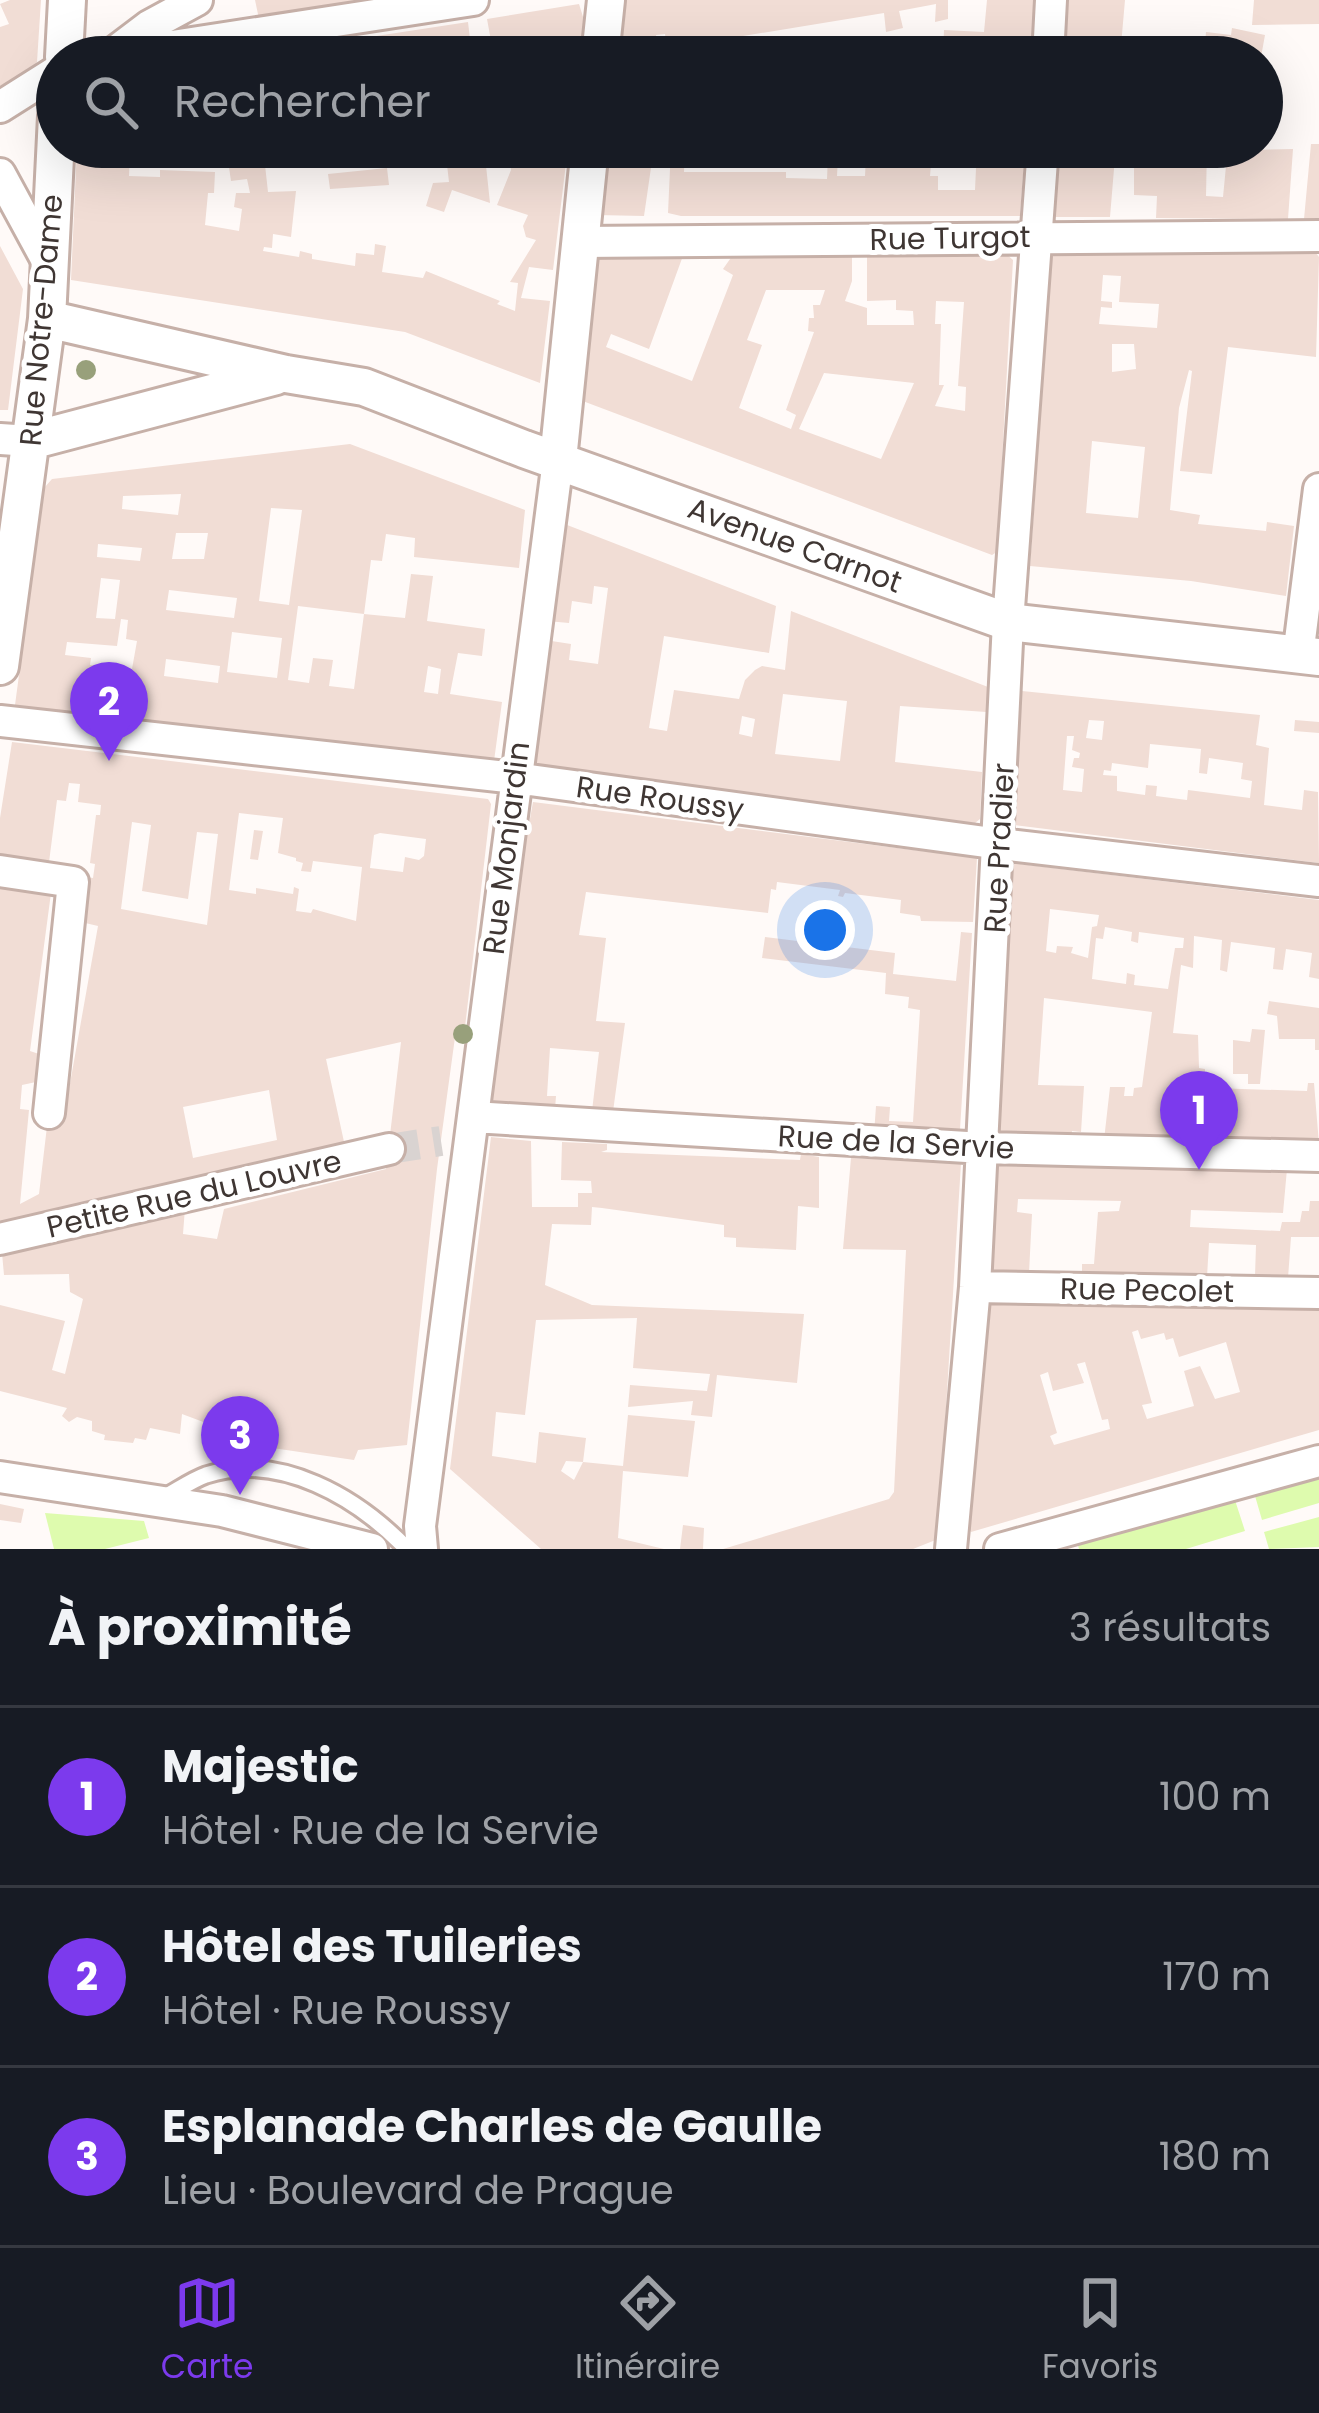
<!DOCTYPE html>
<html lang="fr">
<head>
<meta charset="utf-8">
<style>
  :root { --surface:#171b24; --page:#242831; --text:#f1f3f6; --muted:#9ea1a6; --line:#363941; --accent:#7c3aed }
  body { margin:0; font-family:Poppins,sans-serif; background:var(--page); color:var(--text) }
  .you { position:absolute; left:825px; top:930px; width:42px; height:42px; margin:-30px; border:9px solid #fff; border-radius:50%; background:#1a73e8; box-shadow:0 0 0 18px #1a73e833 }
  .badge { display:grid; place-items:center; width:78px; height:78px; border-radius:50%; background:var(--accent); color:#fff; font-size:39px; font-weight:700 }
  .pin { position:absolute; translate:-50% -99px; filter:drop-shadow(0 3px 6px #0008) }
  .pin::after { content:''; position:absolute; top:63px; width:42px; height:36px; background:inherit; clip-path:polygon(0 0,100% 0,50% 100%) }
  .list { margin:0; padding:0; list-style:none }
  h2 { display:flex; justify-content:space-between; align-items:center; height:156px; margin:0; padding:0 48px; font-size:51px }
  h2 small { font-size:39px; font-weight:400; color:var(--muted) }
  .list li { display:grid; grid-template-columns:78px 1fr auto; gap:36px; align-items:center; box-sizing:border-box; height:180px; padding:0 48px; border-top:3px solid var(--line) }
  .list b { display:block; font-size:45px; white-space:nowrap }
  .list p { margin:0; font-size:39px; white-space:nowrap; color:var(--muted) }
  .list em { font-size:39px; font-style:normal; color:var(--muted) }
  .icon { flex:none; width:66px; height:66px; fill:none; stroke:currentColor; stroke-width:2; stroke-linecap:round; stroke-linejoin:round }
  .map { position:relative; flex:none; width:1319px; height:1549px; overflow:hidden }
  .search { position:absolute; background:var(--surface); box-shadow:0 12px 48px #0002; left:36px; right:36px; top:36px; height:132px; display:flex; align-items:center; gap:30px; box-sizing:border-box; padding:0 42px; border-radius:66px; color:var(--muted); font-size:45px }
  .sheet { height:696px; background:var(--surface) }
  nav { display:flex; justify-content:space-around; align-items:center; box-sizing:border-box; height:168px; border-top:3px solid var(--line); background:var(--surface); font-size:33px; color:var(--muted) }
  nav a { display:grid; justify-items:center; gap:6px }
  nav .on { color:var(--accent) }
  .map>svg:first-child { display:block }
  .green { fill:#defbae }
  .building { fill:#f1ddd5; fill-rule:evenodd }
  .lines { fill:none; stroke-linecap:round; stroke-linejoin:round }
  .minor-tunnel { stroke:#d9d3d1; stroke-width:30; stroke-dasharray:30 15; stroke-linecap:butt }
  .service-casing { stroke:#c6b0a8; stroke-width:21 }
  .minor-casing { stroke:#c6b0a8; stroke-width:36 }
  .tertiary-casing { stroke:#c6b0a8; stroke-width:42 }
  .service { stroke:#fff; stroke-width:15 }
  .minor { stroke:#fff; stroke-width:30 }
  .tertiary { stroke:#fff; stroke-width:36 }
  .tree { fill:#98a07b }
  .labels { text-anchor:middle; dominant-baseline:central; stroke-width:10; stroke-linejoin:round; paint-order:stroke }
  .street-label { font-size:30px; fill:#3f3633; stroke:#fff }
</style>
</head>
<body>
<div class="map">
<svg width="1319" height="1549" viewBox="0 0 1319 1549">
  <rect width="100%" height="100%" fill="#fffaf8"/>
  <path class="green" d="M 1319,1470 L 1319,1503 L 1262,1520 L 1253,1489 Z
    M 1233,1494 L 1245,1531 L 1186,1549 L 1079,1549 L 1077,1542 Z
    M 45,1513 L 144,1521 L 149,1538 L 105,1549 L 54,1549 Z
    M 1319,1517 L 1319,1547 L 1269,1549 L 1264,1532 Z"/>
  <path class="building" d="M 10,0 L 41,0 L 37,62 L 29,71 L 0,86 L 0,27 L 9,24 L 0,4 Z
    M 255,0 L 367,0 L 367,3 L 259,19 Z
    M 623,0 L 948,0 L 948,19 L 935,22 L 936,4 L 899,11 L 903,28 L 886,32 L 884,13 L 731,38 L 705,37 L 706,57 L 678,57 L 676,49 L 667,49 L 665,34 L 656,35 L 658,45 L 644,49 L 642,38 L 637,38 L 633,57 L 616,57 Z
    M 987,0 L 1034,0 L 1031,57 L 943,57 L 944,30 L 984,32 Z
    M 1068,0 L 1125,0 L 1120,57 L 1064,57 Z
    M 1254,0 L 1319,0 L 1319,24 L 1252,25 Z
    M 579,4 L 584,20 L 580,57 L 494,57 L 487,19 Z
    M 468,22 L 472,57 L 263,57 L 311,46 Z
    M 1232,28 L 1265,35 L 1261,57 L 1204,57 L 1206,32 L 1231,35 Z
    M 1311,144 L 1319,144 L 1319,219 L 1304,219 Z
    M 77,147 L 146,147 L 145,154 L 130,153 L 129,176 L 160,177 L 160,170 L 215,172 L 214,193 L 208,193 L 205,225 L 239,231 L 242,209 L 234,207 L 236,193 L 250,193 L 247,179 L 231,181 L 226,147 L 263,147 L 268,192 L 296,191 L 291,237 L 273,234 L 272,248 L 264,247 L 263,251 L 299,257 L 300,251 L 312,254 L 312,259 L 355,266 L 356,253 L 374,255 L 375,244 L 386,246 L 382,272 L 423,278 L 426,271 L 500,301 L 497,304 L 515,311 L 518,283 L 510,282 L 536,240 L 526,237 L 523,226 L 528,215 L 497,205 L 511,170 L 508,147 L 568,147 L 553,270 L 529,267 L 521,298 L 550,301 L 540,383 L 405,332 L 71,280 Z
    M 445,147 L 484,147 L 490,203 L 452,190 L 444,212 L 426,206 L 433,183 L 449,182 Z
    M 604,147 L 654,147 L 644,216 L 598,215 Z
    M 671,147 L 685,147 L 684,172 L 786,172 L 786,178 L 827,179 L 828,156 L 838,157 L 837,176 L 865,176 L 866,157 L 874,157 L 874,163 L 931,164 L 930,176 L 938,176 L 938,190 L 975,190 L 977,147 L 1025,147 L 1020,216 L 681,216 L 668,213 Z
    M 1058,147 L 1207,147 L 1206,196 L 1223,197 L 1227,156 L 1247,156 L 1248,150 L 1293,149 L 1288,219 L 1156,218 L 1157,196 L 1134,195 L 1134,157 L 1115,157 L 1110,217 L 1054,217 Z
    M 387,168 L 389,185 L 330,189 L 328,174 Z
    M 0,246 L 23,289 L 8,410 L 0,410 Z
    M 867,249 L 1004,252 L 1013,260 L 997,552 L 992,555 L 580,400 L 589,262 L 608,252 L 684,253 L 649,349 L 611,334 L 606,347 L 692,381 L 733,275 L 723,269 L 735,252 L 852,252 L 852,281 L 845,301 L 867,308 L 867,325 L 914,325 L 913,311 L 896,310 L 896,300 L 867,301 ZM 766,290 L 825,290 L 820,305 L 813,305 L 814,318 L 809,318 L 808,331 L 814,332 L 786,410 L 796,415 L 791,429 L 739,408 L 762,345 L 747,340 ZM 936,301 L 964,302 L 958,386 L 966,387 L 965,411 L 935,406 L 944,385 L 939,385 L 941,324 L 935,324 ZM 824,373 L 914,383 L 881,459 L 799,429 Z
    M 1052,253 L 1316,253 L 1319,257 L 1316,357 L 1228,347 L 1212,474 L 1180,471 L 1192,371 L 1189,370 L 1179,408 L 1170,510 L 1200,515 L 1198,524 L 1266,531 L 1267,522 L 1294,526 L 1286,596 L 1191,581 L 1030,566 ZM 1103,275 L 1121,276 L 1119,302 L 1159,304 L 1157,328 L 1099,324 L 1101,307 L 1112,308 L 1112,302 L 1101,301 ZM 1112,344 L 1134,344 L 1136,369 L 1112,372 ZM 1092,441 L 1145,447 L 1138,518 L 1086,513 Z
    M 350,444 L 525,510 L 519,568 L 414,557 L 415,538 L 386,534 L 382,561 L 371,560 L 364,614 L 298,606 L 288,680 L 309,683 L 313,658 L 333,660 L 329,686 L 354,689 L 364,614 L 405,618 L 411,574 L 433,576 L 427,621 L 485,629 L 482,656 L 458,653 L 450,694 L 502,702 L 494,761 L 280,739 L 15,705 L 44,488 L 52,479 ZM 181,494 L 178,515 L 122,509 L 123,496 ZM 271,508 L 302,510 L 289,605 L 259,601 ZM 176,533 L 208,533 L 204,559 L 172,559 ZM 98,544 L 142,548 L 140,561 L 97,557 ZM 101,578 L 120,580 L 115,619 L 96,618 ZM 169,590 L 237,598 L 234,618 L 166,610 ZM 121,619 L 128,620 L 126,639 L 137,641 L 132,669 L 90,665 L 91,658 L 65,655 L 67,642 L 117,646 ZM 232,632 L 282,638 L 277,678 L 227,672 ZM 166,659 L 220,666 L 218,683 L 164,676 ZM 428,666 L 441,669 L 438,694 L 424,692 Z
    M 562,523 L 776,606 L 769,653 L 664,636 L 649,728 L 667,731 L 674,690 L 739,699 L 745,680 L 755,670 L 762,666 L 785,670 L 791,611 L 988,687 L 986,712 L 900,706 L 895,762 L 982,772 L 980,819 L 975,823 L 532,771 L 545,640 L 571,644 L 569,660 L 598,664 L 608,588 L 594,586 L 592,604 L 572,601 L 569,623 L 547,621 ZM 783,694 L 847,701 L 840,761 L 775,754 ZM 742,716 L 755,719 L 752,737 L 739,734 Z
    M 1022,691 L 1260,715 L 1256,745 L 1269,748 L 1264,805 L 1302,810 L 1304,790 L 1318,792 L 1319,863 L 1014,825 ZM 1089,720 L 1104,721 L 1102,740 L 1086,738 ZM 1067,736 L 1074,736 L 1072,750 L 1080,753 L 1079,758 L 1074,758 L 1072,767 L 1084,769 L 1082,792 L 1063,790 ZM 1150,744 L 1201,749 L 1199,773 L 1207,774 L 1209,758 L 1243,763 L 1241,779 L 1252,781 L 1250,798 L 1188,790 L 1187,800 L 1156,796 L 1157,786 L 1146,785 L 1145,795 L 1117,791 L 1117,776 L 1103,775 L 1104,770 L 1111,771 L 1112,763 L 1148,768 Z
    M 1295,720 L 1319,722 L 1319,733 L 1294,731 Z
    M 12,742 L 488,799 L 491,804 L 465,1027 L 456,1030 L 437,1169 L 407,1445 L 358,1450 L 354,1460 L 211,1439 L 214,1426 L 182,1414 L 180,1434 L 150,1428 L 146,1440 L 135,1438 L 133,1443 L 104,1440 L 105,1435 L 92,1431 L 92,1421 L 77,1417 L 69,1422 L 62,1416 L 67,1408 L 0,1391 L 0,1305 L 65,1321 L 52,1370 L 65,1374 L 83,1299 L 70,1292 L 69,1274 L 4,1275 L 2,1253 L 185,1208 L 183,1234 L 217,1239 L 224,1209 L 386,1169 L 401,1042 L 326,1059 L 346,1151 L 0,1232 L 0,885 L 51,893 L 30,1051 L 42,1055 L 36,1082 L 22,1085 L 20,1109 L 29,1110 L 20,1204 L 39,1194 L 48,1118 L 63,1123 L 98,926 L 81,922 L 87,877 L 93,878 L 95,864 L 90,863 L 96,815 L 100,815 L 101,805 L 78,802 L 80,784 L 69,783 L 66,801 L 57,800 L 48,870 L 0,863 L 0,818 ZM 239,813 L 283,818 L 278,853 L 296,858 L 296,861 L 303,863 L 301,871 L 311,872 L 313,861 L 362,867 L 356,921 L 313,909 L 311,913 L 296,911 L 299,889 L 294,887 L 293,894 L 256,888 L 256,894 L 229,890 ZM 132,822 L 151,825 L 142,891 L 188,899 L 197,832 L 218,834 L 207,925 L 121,909 ZM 380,833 L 426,839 L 424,856 L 419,860 L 405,857 L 403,872 L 370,868 L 374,835 ZM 269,1090 L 277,1140 L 193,1158 L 183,1107 Z
    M 533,802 L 977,858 L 973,922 L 921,921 L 920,916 L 900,913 L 901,900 L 845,893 L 843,897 L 838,896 L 840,890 L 777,882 L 776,890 L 771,889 L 768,913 L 586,892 L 579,935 L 606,938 L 596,1021 L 625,1023 L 612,1119 L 592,1111 L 599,1052 L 550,1048 L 547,1096 L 556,1096 L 555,1109 L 489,1109 L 511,926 Z
    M 254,830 L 263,831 L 258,860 L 250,859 Z
    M 1012,863 L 1319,900 L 1319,979 L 1309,977 L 1312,953 L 1286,949 L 1283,970 L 1273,969 L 1275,948 L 1231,942 L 1227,972 L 1220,970 L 1222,940 L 1194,936 L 1193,968 L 1181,965 L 1173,1033 L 1198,1035 L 1199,1068 L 1205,1069 L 1205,1077 L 1179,1076 L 1178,1088 L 1205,1089 L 1204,1080 L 1210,1080 L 1212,1088 L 1307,1091 L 1308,1083 L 1314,1083 L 1319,1144 L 1104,1140 L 1110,1087 L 1125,1087 L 1124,1096 L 1133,1096 L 1134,1088 L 1142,1087 L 1152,1012 L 1044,998 L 1038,1085 L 1084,1086 L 1081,1132 L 1072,1131 L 1071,1140 L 994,1138 ZM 1050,909 L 1099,915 L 1097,926 L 1092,927 L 1088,958 L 1071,953 L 1073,947 L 1057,946 L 1056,953 L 1046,951 ZM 1105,927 L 1132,932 L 1131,941 L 1138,943 L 1139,932 L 1184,938 L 1183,948 L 1175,948 L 1168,989 L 1134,985 L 1135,975 L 1127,973 L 1126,984 L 1092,979 L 1096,938 L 1103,939 Z
    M 961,932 L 972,933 L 960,1130 L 954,1138 L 874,1134 L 876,1106 L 890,1107 L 889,1121 L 913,1122 L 920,1010 L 908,1008 L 909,997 L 885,994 L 886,973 L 762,958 L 765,937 L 895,953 L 893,974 L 956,981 Z
    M 1269,1001 L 1319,1008 L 1319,1050 L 1315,1050 L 1315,1039 L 1279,1039 L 1277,1016 L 1267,1014 Z
    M 1252,1029 L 1265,1030 L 1260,1084 L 1248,1084 L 1248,1074 L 1233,1074 L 1233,1040 L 1250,1042 Z
    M 491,1137 L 531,1141 L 532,1207 L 578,1207 L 578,1193 L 592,1193 L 591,1181 L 561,1180 L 562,1142 L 607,1144 L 607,1150 L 601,1152 L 800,1160 L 801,1154 L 819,1157 L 819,1208 L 798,1206 L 796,1250 L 736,1247 L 736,1238 L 724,1237 L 724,1225 L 602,1208 L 592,1207 L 591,1225 L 552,1224 L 545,1285 L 592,1305 L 804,1314 L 797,1383 L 717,1375 L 712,1417 L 691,1415 L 693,1401 L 628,1407 L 630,1385 L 707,1391 L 710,1374 L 633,1368 L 637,1318 L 536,1320 L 525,1415 L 496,1412 L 492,1456 L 536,1463 L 539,1432 L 586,1438 L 583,1462 L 566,1461 L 561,1471 L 574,1480 L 583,1462 L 623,1466 L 628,1415 L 695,1421 L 688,1477 L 623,1471 L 618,1538 L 664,1549 L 541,1549 L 450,1469 Z
    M 851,1158 L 961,1163 L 938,1539 L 913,1549 L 723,1549 L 889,1499 L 894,1492 L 906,1250 L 843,1249 Z
    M 993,1163 L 1287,1169 L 1283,1213 L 1191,1210 L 1190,1227 L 1280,1231 L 1282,1222 L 1300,1222 L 1302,1211 L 1309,1211 L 1310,1201 L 1319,1201 L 1319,1237 L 1291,1237 L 1288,1278 L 1255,1276 L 1256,1245 L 1209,1243 L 1207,1277 L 1082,1274 L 1082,1264 L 1094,1264 L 1098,1212 L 1119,1211 L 1121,1201 L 1018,1199 L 1017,1212 L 1032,1214 L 1029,1273 L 985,1273 Z
    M 983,1301 L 1319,1306 L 1319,1430 L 971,1532 L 967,1527 ZM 1138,1330 L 1141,1339 L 1164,1333 L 1166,1340 L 1173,1338 L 1179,1357 L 1226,1342 L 1240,1392 L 1215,1399 L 1200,1366 L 1184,1371 L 1194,1406 L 1147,1419 L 1142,1405 L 1152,1403 L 1132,1332 ZM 1085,1362 L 1102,1420 L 1108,1419 L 1110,1429 L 1054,1445 L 1050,1436 L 1057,1433 L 1040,1375 L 1048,1372 L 1053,1391 L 1084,1383 L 1077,1364 Z
    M 0,1504 L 24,1509 L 21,1523 L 0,1520 Z
    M 683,1525 L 704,1528 L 703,1549 L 680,1549 Z"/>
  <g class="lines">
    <path class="minor-tunnel" d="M 389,1149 L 441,1141"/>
    <g class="service-casing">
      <path id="service" d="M 165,1497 C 178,1490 192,1480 206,1475 C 280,1451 358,1498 407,1549"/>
    </g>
    <g class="minor-casing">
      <path id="minor" d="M 112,54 L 149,26 L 197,0
        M 101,57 L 473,0
        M 1048,57 L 1051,0
        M 0,107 L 57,71
        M 0,174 L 51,268
        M 580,242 L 1319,236
        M 0,439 L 30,441
        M 1298,656 L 1319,489
        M 0,721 L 515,778 L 1000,844 L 1319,881
        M 0,871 L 73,882 L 49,1113
        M 473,1117 L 983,1148 L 1319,1156
        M 0,1239 L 389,1149
        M 975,1287 L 1319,1293
        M 0,1477 L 222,1511 L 372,1549
        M 422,1549 L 420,1526 L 558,460
        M 951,1549 L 975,1287 L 1008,622 L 1043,147
        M 1000,1549 L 1319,1461"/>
    </g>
    <g class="tertiary-casing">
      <path id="tertiary" d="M 64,57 L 67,0
        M 600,57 L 606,0
        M 47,319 L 286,374 L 364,387 L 524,449 L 1008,622 L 1319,657
        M 30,441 L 276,376
        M 558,460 L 590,147
        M 0,666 L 47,319 L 57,116"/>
    </g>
    <use href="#service" class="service"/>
    <use href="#minor" class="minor"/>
    <use href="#tertiary" class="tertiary"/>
  </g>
  <g class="tree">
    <circle cx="86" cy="370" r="10"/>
    <circle cx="463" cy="1034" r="10"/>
  </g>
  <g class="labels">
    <g class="street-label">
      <text transform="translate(950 238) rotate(-1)">Rue Turgot</text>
      <text transform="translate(41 320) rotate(-85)">Rue Notre-Dame</text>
      <text transform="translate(795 545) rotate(20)">Avenue Carnot</text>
      <text transform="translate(660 798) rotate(8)">Rue Roussy</text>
      <text transform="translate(506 848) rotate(-83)">Rue Monjardin</text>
      <text transform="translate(999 848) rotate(-87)">Rue Pradier</text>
      <text transform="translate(896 1142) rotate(3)">Rue de la Servie</text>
      <text transform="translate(194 1194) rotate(-13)">Petite Rue du Louvre</text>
      <text transform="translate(1147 1290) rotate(1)">Rue Pecolet</text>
    </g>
  </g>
</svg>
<div class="you"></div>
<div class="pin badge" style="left:1199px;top:1170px">1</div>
<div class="pin badge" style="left:109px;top:761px">2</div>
<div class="pin badge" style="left:240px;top:1495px">3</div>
<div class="search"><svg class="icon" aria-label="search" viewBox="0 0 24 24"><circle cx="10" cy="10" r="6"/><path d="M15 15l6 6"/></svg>Rechercher</div>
</div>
<section class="sheet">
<h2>À proximité<small>3 résultats</small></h2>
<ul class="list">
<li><span class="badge">1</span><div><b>Majestic</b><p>Hôtel · Rue de la Servie</p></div><em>100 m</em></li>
<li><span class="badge">2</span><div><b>Hôtel des Tuileries</b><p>Hôtel · Rue Roussy</p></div><em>170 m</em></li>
<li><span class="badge">3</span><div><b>Esplanade Charles de Gaulle</b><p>Lieu · Boulevard de Prague</p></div><em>180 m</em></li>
</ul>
</section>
<nav>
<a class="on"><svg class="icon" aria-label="map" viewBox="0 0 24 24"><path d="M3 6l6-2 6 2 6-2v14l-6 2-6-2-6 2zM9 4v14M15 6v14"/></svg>Carte</a>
<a><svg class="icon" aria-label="directions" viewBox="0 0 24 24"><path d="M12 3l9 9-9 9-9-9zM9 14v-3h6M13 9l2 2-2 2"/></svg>Itinéraire</a>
<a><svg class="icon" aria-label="saved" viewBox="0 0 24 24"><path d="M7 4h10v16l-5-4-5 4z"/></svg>Favoris</a>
</nav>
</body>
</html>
